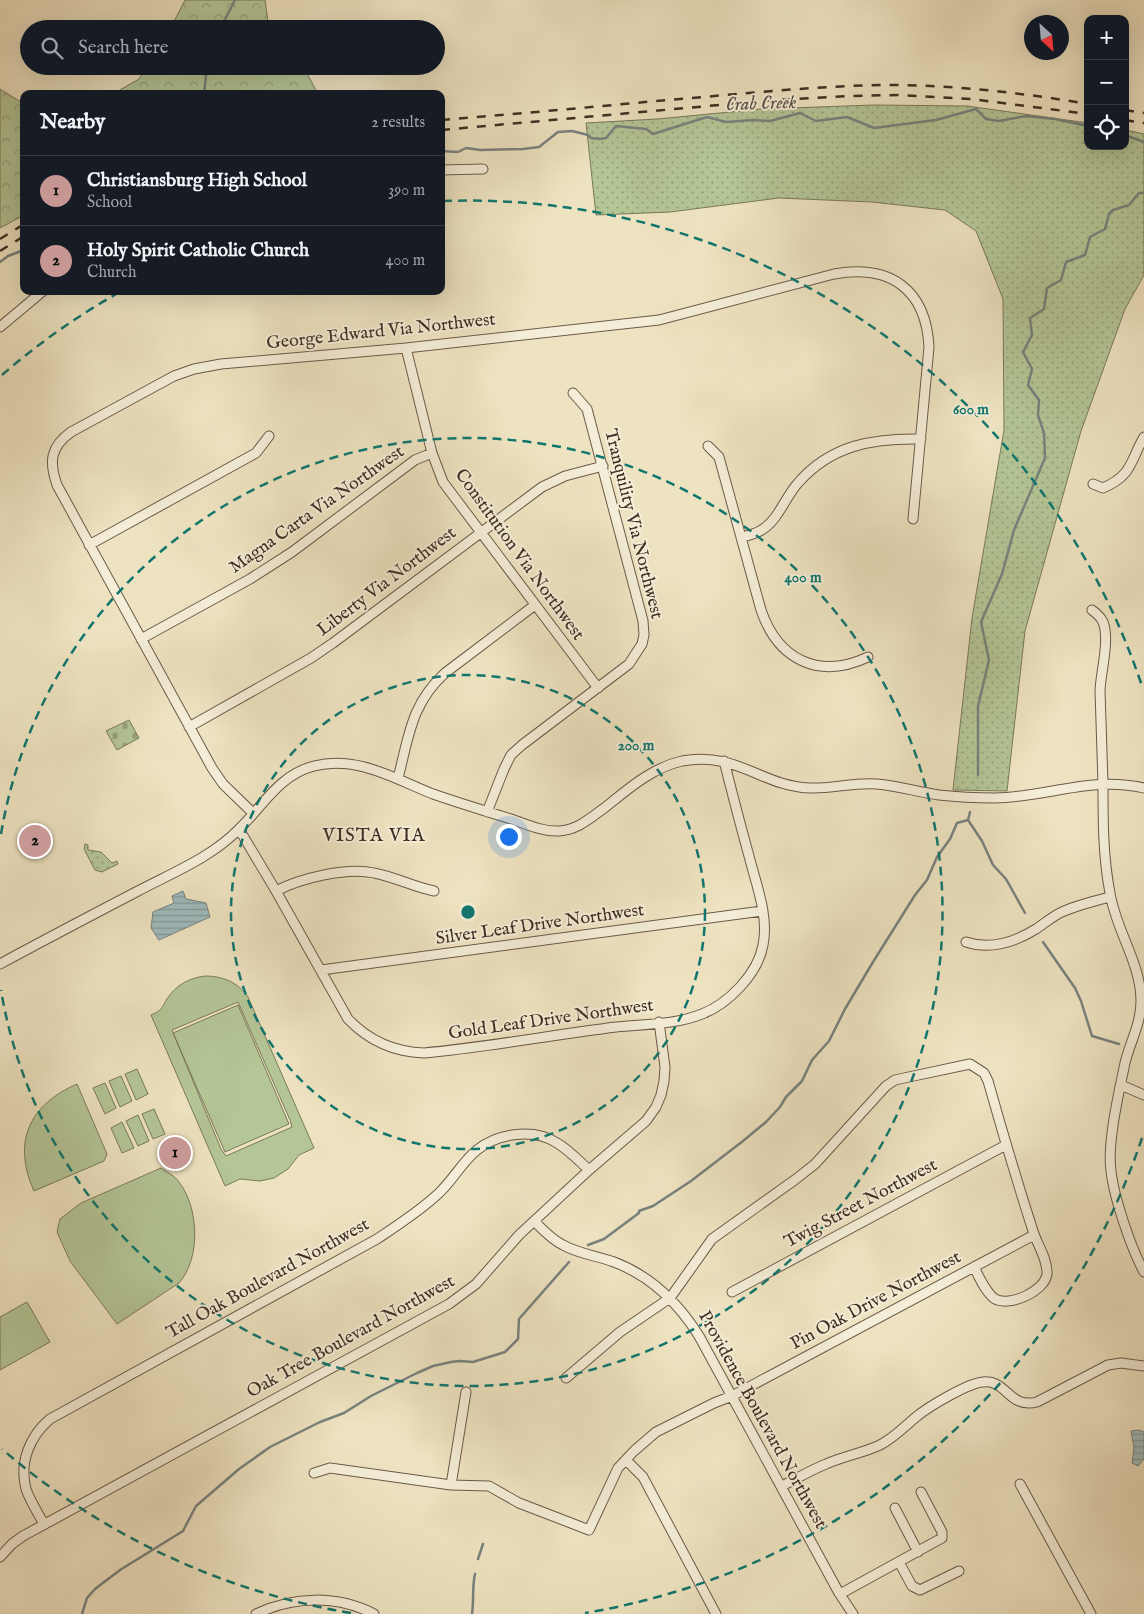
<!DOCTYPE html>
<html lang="en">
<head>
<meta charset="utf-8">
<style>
  :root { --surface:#171b24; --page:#20242c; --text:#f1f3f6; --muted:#9ea1a6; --line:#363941; --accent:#c59692 }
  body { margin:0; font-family:"IM FELL English",serif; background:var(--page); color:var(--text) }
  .controls { position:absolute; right:15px; top:15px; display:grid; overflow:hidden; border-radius:10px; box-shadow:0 5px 20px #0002 }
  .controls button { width:45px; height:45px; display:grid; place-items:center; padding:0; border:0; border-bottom:1px solid var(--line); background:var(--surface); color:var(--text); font:25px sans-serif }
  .compass { position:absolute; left:1024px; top:15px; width:45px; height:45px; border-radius:50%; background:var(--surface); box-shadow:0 5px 20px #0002; rotate:154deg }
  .you { position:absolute; left:508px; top:836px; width:18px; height:18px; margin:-12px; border:4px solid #fff; border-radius:50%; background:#1a73e8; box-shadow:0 0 0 8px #1a73e833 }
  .badge { display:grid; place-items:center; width:32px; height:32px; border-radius:50%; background:var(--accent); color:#111; font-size:16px; font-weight:700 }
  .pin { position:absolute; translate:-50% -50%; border:2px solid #fff; box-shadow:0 1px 5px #0006 }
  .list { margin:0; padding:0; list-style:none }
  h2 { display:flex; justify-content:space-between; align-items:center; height:65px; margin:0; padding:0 20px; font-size:21px }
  h2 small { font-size:16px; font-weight:400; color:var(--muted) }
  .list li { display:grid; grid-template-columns:32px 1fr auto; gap:15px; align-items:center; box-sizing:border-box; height:70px; padding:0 20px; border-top:1px solid var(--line) }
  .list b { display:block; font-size:19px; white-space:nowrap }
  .list p { margin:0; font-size:16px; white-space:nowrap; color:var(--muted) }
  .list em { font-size:16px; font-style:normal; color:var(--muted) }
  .icon { flex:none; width:28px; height:28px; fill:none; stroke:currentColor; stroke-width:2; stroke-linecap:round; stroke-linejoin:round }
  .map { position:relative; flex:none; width:1144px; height:1614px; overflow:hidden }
  .search { position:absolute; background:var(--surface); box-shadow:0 5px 20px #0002; left:20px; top:20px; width:425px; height:55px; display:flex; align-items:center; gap:12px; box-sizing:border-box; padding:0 18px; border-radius:28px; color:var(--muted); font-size:19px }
  .panel { position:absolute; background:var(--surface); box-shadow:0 5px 20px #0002; left:20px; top:90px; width:425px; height:205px; border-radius:10px }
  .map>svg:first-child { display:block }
  .grass { fill:url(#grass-dots); stroke:#7a795c }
  .forest { fill:url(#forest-crowns); stroke:#7a795c }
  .cemetery { fill:url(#cemetery-stones); stroke:#7a795c }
  .garden { fill:#b4c596; stroke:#7a795c; fill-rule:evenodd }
  .water { fill:url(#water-rules); stroke:#78827f }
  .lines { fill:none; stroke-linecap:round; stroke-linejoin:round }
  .stream { stroke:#78827f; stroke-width:2.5 }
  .minor-casing { stroke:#6b5a4a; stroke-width:11 }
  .minor { stroke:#f4edd7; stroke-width:9 }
  .rail { stroke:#3f2d23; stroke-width:2.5; stroke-dasharray:9 9; stroke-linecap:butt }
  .ring { fill:none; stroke:#0f766e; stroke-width:2.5; stroke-dasharray:9 6 }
  .labels { text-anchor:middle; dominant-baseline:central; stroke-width:4; stroke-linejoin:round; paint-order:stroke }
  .street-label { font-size:18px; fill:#3f2d23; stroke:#f4edd7 }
  .water-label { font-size:19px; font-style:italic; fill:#57504a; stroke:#f4edd7 }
  .neighbourhood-label { font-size:19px; letter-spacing:1px; fill:#3f2d23; stroke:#f4edd7 }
  .centre { fill:#0f766e; stroke:#f4edd7; stroke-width:2.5 }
  .ring-label { font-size:15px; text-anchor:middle; font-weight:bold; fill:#0f766e; stroke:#f4edd7; stroke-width:4; stroke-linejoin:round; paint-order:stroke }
</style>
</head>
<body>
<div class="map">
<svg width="1144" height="1614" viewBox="0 0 1144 1614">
  <defs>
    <pattern id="grass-dots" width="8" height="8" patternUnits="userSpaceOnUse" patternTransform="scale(1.25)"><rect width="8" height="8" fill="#b4c596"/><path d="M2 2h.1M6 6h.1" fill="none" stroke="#94a07a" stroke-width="1.8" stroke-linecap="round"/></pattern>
    <pattern id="forest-crowns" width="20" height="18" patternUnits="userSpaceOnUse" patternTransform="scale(1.25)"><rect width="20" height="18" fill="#b4c596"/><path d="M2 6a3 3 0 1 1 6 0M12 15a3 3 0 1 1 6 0" fill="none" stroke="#94a07a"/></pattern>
    <pattern id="cemetery-stones" width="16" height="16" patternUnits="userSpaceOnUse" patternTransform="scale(1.25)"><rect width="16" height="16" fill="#b4c596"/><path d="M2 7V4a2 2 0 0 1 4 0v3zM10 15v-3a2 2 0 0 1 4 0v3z" fill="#94a07a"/></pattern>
    <pattern id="water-rules" width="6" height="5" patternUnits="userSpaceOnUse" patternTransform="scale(1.25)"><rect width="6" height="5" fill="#9ebbbd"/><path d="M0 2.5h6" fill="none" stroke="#829899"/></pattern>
  </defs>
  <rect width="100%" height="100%" fill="#eee3c1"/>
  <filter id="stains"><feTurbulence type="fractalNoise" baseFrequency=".004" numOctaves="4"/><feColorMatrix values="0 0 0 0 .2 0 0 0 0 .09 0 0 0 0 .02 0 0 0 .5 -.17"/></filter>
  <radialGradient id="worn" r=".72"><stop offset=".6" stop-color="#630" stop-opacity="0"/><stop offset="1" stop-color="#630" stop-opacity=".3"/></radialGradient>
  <path class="grass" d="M 875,105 L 967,106 L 1088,123 L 1088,146 L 1125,146 L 1125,130 L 1144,134 L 1144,275 L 1125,309 L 1081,431 L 1025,631 L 1007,791 L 953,790 L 972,618 L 1004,430 L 1003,299 L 976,231 L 945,210 L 872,202 L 779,198 L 670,212 L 596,215 L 586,123 L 657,119 L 761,109 Z
    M 85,844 L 88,845 L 88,850 L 101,852 L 112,863 L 117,861 L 118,864 L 102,872 L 95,870 L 84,849 Z"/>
  <path class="forest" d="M 185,0 L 265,0 L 269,29 L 170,29 Z
    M 147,66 L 303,66 L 318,94 L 113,94 L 139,79 Z
    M 0,89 L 24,104 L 24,215 L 0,228 Z"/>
  <path class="cemetery" d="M 129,720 L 139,738 L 117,750 L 106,731 Z"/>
  <path class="garden" d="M 205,976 C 222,976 238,982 248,997 L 314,1148 L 299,1155 L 288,1169 L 274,1178 L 260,1181 L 240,1179 L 225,1186 L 151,1015 C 163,1010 161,1008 167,999 C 176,985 189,978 205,976 ZM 238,1002 L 290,1120 L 292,1127 L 226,1156 L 221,1149 L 172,1030 Z
    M 238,1005 L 289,1124 L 225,1152 L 173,1033 Z
    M 137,1069 L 148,1094 L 136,1100 L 125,1074 Z
    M 121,1076 L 132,1101 L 120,1107 L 109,1081 Z
    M 105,1083 L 116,1108 L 105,1114 L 93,1088 Z
    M 77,1084 L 107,1154 L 104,1161 L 34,1191 C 12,1142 29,1105 77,1084 Z
    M 154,1109 L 165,1134 L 153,1139 L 142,1114 Z
    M 138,1115 L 149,1141 L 138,1146 L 126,1121 Z
    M 122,1122 L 134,1148 L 122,1153 L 111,1128 Z
    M 161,1168 C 167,1172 175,1176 179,1182 C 199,1208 201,1258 179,1283 L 117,1324 L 70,1261 L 57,1232 L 60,1219 L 81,1203 Z
    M 27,1302 L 50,1342 L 0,1370 L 0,1317 Z"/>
  <path class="water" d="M 183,891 L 186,899 L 206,903 L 210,917 L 159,940 L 151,928 L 153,912 L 174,903 L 172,896 Z
    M 1139,1430 L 1144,1432 L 1144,1459 L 1138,1466 L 1132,1463 L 1134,1448 L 1131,1431 Z"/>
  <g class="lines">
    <path class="stream" d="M 220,29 L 235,0
      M 204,94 L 207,66
      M 1125,135 L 1144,142
      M 441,151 L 458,152 L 466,148 L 480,150 L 523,149 L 539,147 L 558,132 L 572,131 L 588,135 L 591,138 L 600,139 L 606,138 L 616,126 L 646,129 L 653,134 L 707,117 L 726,122 L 753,120 L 770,121 L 800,113 L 816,121 L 847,117 L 874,128 L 936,120 L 976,109 L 986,119 L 999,121 L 1026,116 L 1055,119 L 1088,126
      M 0,262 L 8,256 L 24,250
      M 978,775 L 978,706 L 989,660 L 981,622 L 1002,574 L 1014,530 L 1045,458 L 1044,433 L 1038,415 L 1039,400 L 1028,385 L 1032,369 L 1023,352 L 1032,335 L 1030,318 L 1044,309 L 1047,288 L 1061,280 L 1066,262 L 1085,255 L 1090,237 L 1105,229 L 1109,214 L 1113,210 L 1129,205 L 1139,193 L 1144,193
      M 968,820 L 982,841 L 993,865 L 1006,879 L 1025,913
      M 968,820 L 970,812
      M 1043,942 L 1075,988 L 1081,1001 L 1092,1036 L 1119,1044
      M 588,1245 L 604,1239 L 639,1213 L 639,1211 L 653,1206 L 691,1181 L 743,1141 L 766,1122 L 780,1107 L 786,1097 L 802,1081 L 812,1060 L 829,1041 L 845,1009 L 873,962 L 915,895 L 927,880 L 937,857 L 950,839 L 957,823 L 968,820
      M 478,1559 L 483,1544
      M 82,1614 L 87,1598 L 95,1589 L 120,1570 L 183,1531 L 196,1506 L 239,1469 L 270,1447 L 320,1422 L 344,1413 L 371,1396 L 417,1373 L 433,1366 L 451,1362 L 460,1361 L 473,1362 L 505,1352 L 518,1339 L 519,1319 L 569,1262
      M 472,1614 C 474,1601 472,1586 475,1574"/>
    <g class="minor-casing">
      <path id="minor" d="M 441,170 L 483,169
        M 0,327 L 43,291
        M 406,348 L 432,453 L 443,482 L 598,688
        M 708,446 L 719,457 L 761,610 C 778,660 819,680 868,657
        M 1093,484 L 1103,488 C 1133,475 1130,461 1144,437
        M 742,537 C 749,535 757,534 763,529 C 778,520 786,496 798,483 C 831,445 873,438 921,439
        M 89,545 L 256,453 L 269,436
        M 1092,610 C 1096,613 1101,617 1103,622 C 1110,639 1101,671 1100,690 C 1101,721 1102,753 1103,784 C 1103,821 1103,857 1110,893 C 1116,931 1141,963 1141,1001 C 1141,1024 1130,1042 1125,1063 C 1119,1092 1107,1143 1111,1171 C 1114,1198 1131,1248 1144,1272
        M 141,639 L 250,579 L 292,552 L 415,460 L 432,453
        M 189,727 L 311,658 L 333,643 L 542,487 L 565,476 L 603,466
        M 398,778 C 409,736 411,704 445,673 L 535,605
        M 487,812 L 504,769 L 511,755 L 522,745 L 629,664 L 642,644 L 644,635 L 643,621 L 587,409 L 573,393
        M 253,813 L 223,784 L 212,768 L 57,485 C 49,462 50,447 71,432 L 174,376 L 194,369 L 221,364 L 406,348 L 659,320 L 834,274 C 890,264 926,289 929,347 L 913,519
        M 239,829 L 276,891 L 348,1019 C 369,1041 394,1052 424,1053 C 488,1047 552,1035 616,1027 C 644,1024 675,1025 702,1014 C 728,1004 758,974 763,945 C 769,916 756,884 749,856 C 740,824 732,792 724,761
        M 276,891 C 301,878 347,867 374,873 C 395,877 414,887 434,891
        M 966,942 C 990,950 1015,942 1036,929 C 1045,923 1053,916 1062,912 C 1077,905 1094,901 1110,897
        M 0,964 C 46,939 92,915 138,891 C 172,873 212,857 239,829 C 263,806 279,775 314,766 C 357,755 395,779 433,794 C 459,803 485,811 511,819 C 526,824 543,832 559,831 C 577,830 589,819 603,809 C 627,790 651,768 682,761 C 736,751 762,786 809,788 C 832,789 854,782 877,784 C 898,786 918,792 939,795 C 957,797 977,798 995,798 C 1048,797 1090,776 1144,788
        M 321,970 L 762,911
        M 1121,1085 L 1144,1095
        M 534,1221 C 543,1230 552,1240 563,1245 C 579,1254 598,1256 614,1262 C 651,1276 679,1304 699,1336 L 839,1593 L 853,1614
        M 732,1292 L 1006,1145
        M 566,1378 L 620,1332 L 670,1298 L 712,1239 L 796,1179 L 815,1164 L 886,1086 L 895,1080 L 904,1078 L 970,1064 L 984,1073 L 988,1081 C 1002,1131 1017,1181 1033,1231 C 1037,1244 1048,1260 1047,1274 C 1045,1291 1010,1307 995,1299 C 986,1293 979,1277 974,1267
        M 626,1460 L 643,1477 L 716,1614
        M 314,1473 L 330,1468 L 451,1485 L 489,1486 L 519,1503 L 589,1530 L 618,1468 L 634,1451 L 656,1432 L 714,1403 L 732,1396 L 1034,1235
        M 1020,1484 L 1091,1614
        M 451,1485 L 466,1392
        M 782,1486 C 796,1479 811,1470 826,1464 C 844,1456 863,1453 880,1445 C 894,1438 904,1427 916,1417 C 928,1407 968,1383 983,1382 C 1007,1379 1008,1409 1037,1402 L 1108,1365 L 1121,1363 L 1144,1366
        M 895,1508 L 918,1552
        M 44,1524 C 38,1513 30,1501 26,1489 C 19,1462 30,1436 50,1419 L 377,1239 C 398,1225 420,1211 439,1193 C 453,1180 462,1162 477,1150 C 498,1133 534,1128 557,1143 C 569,1150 579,1161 589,1170
        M 0,1557 L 12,1544 L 23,1536 L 449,1304 L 476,1284 L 519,1235 L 589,1170 L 646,1121 L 656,1107 L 661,1095 L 664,1081 L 665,1067 L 659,1022
        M 899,1562 L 912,1586 L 920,1590 L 959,1571
        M 840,1594 L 942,1538 L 942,1532 L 921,1492
        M 256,1614 C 293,1596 337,1595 374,1614"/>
    </g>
    <use href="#minor" class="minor"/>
    <path class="rail" d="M 1125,110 L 1144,113
      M 441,120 C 516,114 592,107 667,100 C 743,94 820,85 896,85 C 961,86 1024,93 1088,104
      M 1125,120 L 1144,123
      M 441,130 L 775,100 L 851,96 L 898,95 L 971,99 L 1088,114
      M 0,239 L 24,224
      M 0,251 L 24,236"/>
  </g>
  <g class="ring">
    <circle cx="468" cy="912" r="237"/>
    <path d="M1 834A474 474 0 1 1 1 990"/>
    <path d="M1142 1138A711 711 0 0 1 585 1613M351 1613A711 711 0 0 1 2 1449M2 375A711 711 0 0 1 118 293M443 201A711 711 0 0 1 1142 686"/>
  </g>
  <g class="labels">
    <g class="street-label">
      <text transform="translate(381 332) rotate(-6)">George Edward Via Northwest</text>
      <text transform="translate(317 510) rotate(-35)">Magna Carta Via Northwest</text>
      <text transform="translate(633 524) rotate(76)">Tranquility Via Northwest</text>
      <text transform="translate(519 555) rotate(54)">Constitution Via Northwest</text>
      <text transform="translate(387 582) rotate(-37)">Liberty Via Northwest</text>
      <text transform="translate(540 925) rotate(-8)">Silver Leaf Drive Northwest</text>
      <text transform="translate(551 1020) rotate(-8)">Gold Leaf Drive Northwest</text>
      <text transform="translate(861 1204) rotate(-28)">Twig Street Northwest</text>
      <text transform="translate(268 1279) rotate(-29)">Tall Oak Boulevard Northwest</text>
      <text transform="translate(876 1301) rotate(-28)">Pin Oak Drive Northwest</text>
      <text transform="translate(351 1337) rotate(-29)">Oak Tree Boulevard Northwest</text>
      <text transform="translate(762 1420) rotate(61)">Providence Boulevard Northwest</text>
    </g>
    <g class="water-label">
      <text transform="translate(761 104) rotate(-2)">Crab Creek</text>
    </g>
    <g class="neighbourhood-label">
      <text x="374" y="836">VISTA VIA</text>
    </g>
  </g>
  <circle cx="468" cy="912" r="8" class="centre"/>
  <g class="ring-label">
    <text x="971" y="414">600 m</text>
    <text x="803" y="582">400 m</text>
    <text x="636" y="750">200 m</text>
  </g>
  <rect width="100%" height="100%" filter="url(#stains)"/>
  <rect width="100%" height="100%" fill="url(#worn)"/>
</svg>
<div class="controls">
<button>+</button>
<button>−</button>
<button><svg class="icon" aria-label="locate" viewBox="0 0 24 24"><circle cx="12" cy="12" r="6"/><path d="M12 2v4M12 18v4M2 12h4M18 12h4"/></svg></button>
</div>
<svg class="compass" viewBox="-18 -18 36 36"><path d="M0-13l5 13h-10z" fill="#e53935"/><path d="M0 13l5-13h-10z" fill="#9ea1a6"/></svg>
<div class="you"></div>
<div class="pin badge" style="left:175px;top:1153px">1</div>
<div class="pin badge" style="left:35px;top:841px">2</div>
<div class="search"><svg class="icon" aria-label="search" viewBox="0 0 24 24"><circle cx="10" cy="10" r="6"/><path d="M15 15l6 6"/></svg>Search here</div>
<section class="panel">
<h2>Nearby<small>2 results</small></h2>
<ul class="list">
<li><span class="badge">1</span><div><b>Christiansburg High School</b><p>School</p></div><em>390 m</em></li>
<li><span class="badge">2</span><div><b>Holy Spirit Catholic Church</b><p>Church</p></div><em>400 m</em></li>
</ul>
</section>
</div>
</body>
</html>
